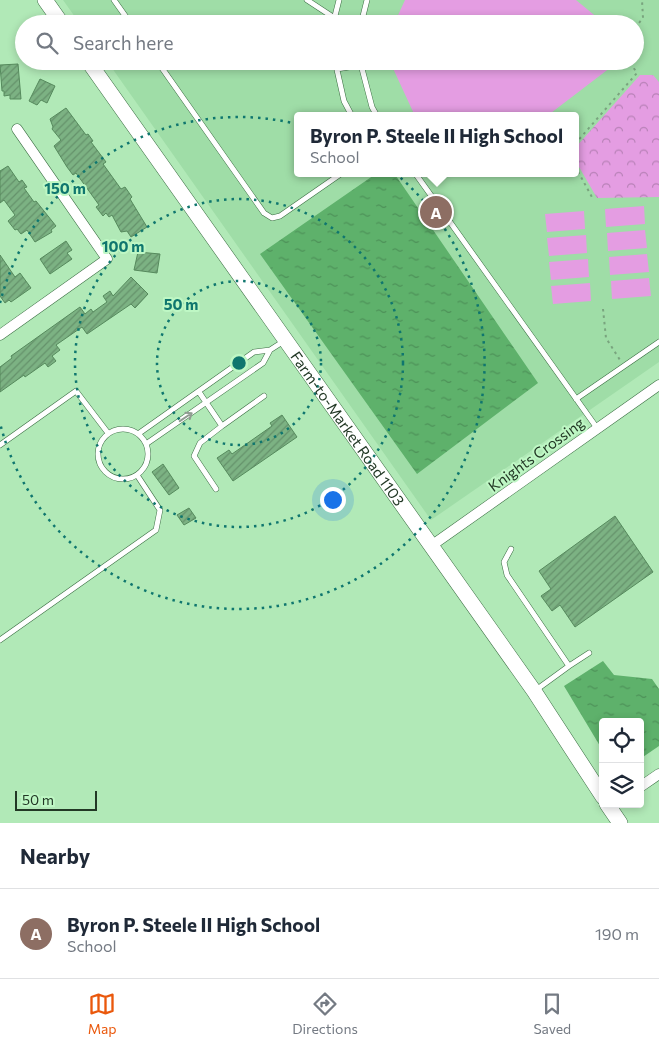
<!DOCTYPE html>
<html lang="en">
<head>
<meta charset="utf-8">
<style>
  :root { --surface:#fff; --page:#f2f2f3; --text:#1f2937; --muted:#747a83; --line:#e0e1e3; --accent:#ea580c }
  body { margin:0; font-family:Commissioner,sans-serif; background:var(--page); color:var(--text) }
  .controls { position:absolute; right:15px; bottom:15px; display:grid; overflow:hidden; border-radius:5px; box-shadow:0 2px 8px #0003 }
  .controls button { width:45px; height:45px; display:grid; place-items:center; padding:0; border:0; border-bottom:1px solid var(--line); background:var(--surface); color:var(--text); font:25px sans-serif }
  .scale { position:absolute; left:15px; bottom:12px; width:82px; box-sizing:border-box; padding-left:5px; border:2px solid #223825; border-top:0; font-size:14px; line-height:18px; white-space:nowrap; color:#223825; -webkit-text-stroke:4px #bef7c4; paint-order:stroke }
  .you { position:absolute; left:332px; top:499px; width:18px; height:18px; margin:-12px; border:4px solid #fff; border-radius:50%; background:#1a73e8; box-shadow:0 0 0 8px #1a73e833 }
  .badge { display:grid; place-items:center; width:32px; height:32px; border-radius:50%; background:var(--accent); color:#fff; font-size:16px; font-weight:700 }
  .pin { position:absolute; translate:-50% -50%; border:2px solid #fff; box-shadow:0 1px 5px #0006 }
  .popup { position:absolute; left:294px; top:112px; width:285px; height:65px; box-sizing:border-box; display:grid; place-content:center; border-radius:5px; background:var(--surface); filter:drop-shadow(0 1px 4px #0005); font-size:16px; white-space:nowrap; color:var(--muted) }
  .popup b { font-size:19px; color:var(--text) }
  .popup::after { content:''; position:absolute; left:50%; top:100%; margin-left:-10px; border:10px solid transparent; border-top-color:var(--surface) }
  .list { margin:0; padding:0; list-style:none }
  h2 { display:flex; justify-content:space-between; align-items:center; height:65px; margin:0; padding:0 20px; font-size:21px }
  h2 small { font-size:16px; font-weight:400; color:var(--muted) }
  .list li { display:grid; grid-template-columns:32px 1fr auto; gap:15px; align-items:center; box-sizing:border-box; height:90px; padding:0 20px; border-top:1px solid var(--line) }
  .list b { display:block; font-size:19px; white-space:nowrap }
  .list p { margin:0; font-size:16px; white-space:nowrap; color:var(--muted) }
  .list em { font-size:16px; font-style:normal; color:var(--muted) }
  .icon { flex:none; width:28px; height:28px; fill:none; stroke:currentColor; stroke-width:2; stroke-linecap:round; stroke-linejoin:round }
  .map { position:relative; flex:none; width:659px; height:823px; overflow:hidden }
  .search { position:absolute; background:var(--surface); box-shadow:0 2px 8px #0003; left:15px; right:15px; top:15px; height:55px; display:flex; align-items:center; gap:12px; box-sizing:border-box; padding:0 18px; border-radius:28px; color:var(--muted); font-size:19px }
  .sheet { height:155px; background:var(--surface) }
  nav { display:flex; justify-content:space-around; align-items:center; box-sizing:border-box; height:70px; border-top:1px solid var(--line); background:var(--surface); font-size:14px; color:var(--muted) }
  nav a { display:grid; justify-items:center; gap:2px }
  nav .on { color:var(--accent) }
  .map>svg:first-child { display:block }
  .built { fill:#9fdda7; fill-rule:evenodd }
  .forest { fill:url(#forest-crowns) }
  .pitch { fill:#e49de2 }
  .water { fill:url(#water-ripples) }
  .building { fill:url(#building-hatch); stroke:#568a5d }
  .lines { fill:none; stroke-linecap:round; stroke-linejoin:round }
  .lane-casing { stroke:#3b6e43; stroke-width:6 }
  .street-casing { stroke:#3b6e43; stroke-width:11 }
  .secondary-casing { stroke:#3b6e43; stroke-width:16 }
  .path { stroke:#79a47e; stroke-width:2; stroke-dasharray:2.5 4; stroke-linecap:butt }
  .lane { stroke:#fff; stroke-width:5 }
  .street { stroke:#fff; stroke-width:10 }
  .secondary { stroke:#fff; stroke-width:15 }
  .oneway { stroke:#909c92 }
  .ring { fill:none; stroke:#0f766e; stroke-width:2.5; stroke-dasharray:2.5 5 }
  .labels { text-anchor:middle; dominant-baseline:central; stroke-width:4; stroke-linejoin:round; paint-order:stroke }
  .street-label { font-size:15px; fill:#223825; stroke:#bef7c4 }
  .centre { fill:#0f766e; stroke:#bef7c4; stroke-width:2.5 }
  .ring-label { font-size:15px; text-anchor:middle; font-weight:bold; fill:#0f766e; stroke:#bef7c4; stroke-width:4; stroke-linejoin:round; paint-order:stroke }
</style>
</head>
<body>
<div class="map">
<svg width="659" height="823" viewBox="0 0 659 823">
  <defs>
    <pattern id="forest-crowns" width="20" height="18" patternUnits="userSpaceOnUse" patternTransform="scale(1.25)"><rect width="20" height="18" fill="#e49de2"/><path d="M2 6a3 3 0 1 1 6 0M12 15a3 3 0 1 1 6 0" fill="none" stroke="#b881b7"/></pattern>
    <pattern id="water-ripples" width="26" height="14" patternUnits="userSpaceOnUse" patternTransform="scale(1.25)"><rect width="26" height="14" fill="#5eb16b"/><path d="M2 4q2-2 4 0t4 0M15 11q2-2 4 0t4 0" fill="none" stroke="#4d9158"/></pattern>
    <pattern id="building-hatch" width="6" height="6" patternUnits="userSpaceOnUse" patternTransform="scale(1.25)"><rect width="6" height="6" fill="#7cb283"/><path d="M-1 1l2-2M0 6l6-6M5 7l2-2" fill="none" stroke="#65926b"/></pattern>
  </defs>
  <rect width="100%" height="100%" fill="#b1e9b7"/>
  <path class="built" d="M 63,0 L 659,0 L 659,362 L 431,520 L 107,61 L 635,61 L 635,24 L 80,24 ZM 297,116 L 575,116 L 575,173 L 297,173 Z"/>
  <path class="forest" d="M 640,75 L 653,75 L 659,82 L 659,197 L 597,198 L 575,160 L 575,148 Z"/>
  <path class="pitch" d="M 405,0 L 576,0 L 605,24 L 394,24 Z
    M 391,61 L 619,61 L 547,116 L 415,116 L 391,64 Z
    M 644,206 L 645,224 L 606,227 L 605,209 Z
    M 584,211 L 585,229 L 547,232 L 545,214 Z
    M 645,230 L 647,248 L 608,251 L 607,233 Z
    M 586,235 L 587,253 L 549,256 L 547,238 Z
    M 647,254 L 649,272 L 610,275 L 609,257 Z
    M 588,259 L 589,277 L 551,280 L 549,262 Z
    M 649,278 L 651,296 L 612,299 L 611,281 Z
    M 590,283 L 591,301 L 553,304 L 551,286 Z"/>
  <path class="water" d="M 377,173 L 394,173 L 538,383 L 417,474 L 260,254 Z
    M 603,661 L 614,675 L 652,679 L 659,689 L 659,746 L 640,759 L 640,722 L 603,722 L 603,751 L 564,686 Z"/>
  <path class="building" d="M 18,64 L 21,99 L 10,99 L 10,95 L 4,96 L 4,91 L 2,91 L 0,65 Z
    M 40,79 L 55,86 L 47,103 L 41,100 L 37,105 L 29,101 Z
    M 66,108 L 86,135 L 88,134 L 93,141 L 91,142 L 106,162 L 103,164 L 121,189 L 125,187 L 132,197 L 130,199 L 147,227 L 131,237 L 127,231 L 121,232 L 112,215 L 109,217 L 106,213 L 103,216 L 96,207 L 99,205 L 76,173 L 73,175 L 67,167 L 54,146 L 61,140 L 52,129 L 53,127 L 50,119 Z
    M 8,166 L 19,182 L 22,180 L 27,187 L 24,188 L 34,202 L 36,201 L 56,226 L 51,230 L 52,232 L 35,242 L 27,230 L 21,234 L 17,229 L 15,230 L 8,221 L 15,215 L 4,200 L 0,203 L 0,171 Z
    M 66,241 L 72,250 L 67,253 L 72,259 L 50,274 L 40,259 Z
    M 138,252 L 160,254 L 157,273 L 134,270 Z
    M 0,255 L 15,277 L 20,273 L 31,288 L 11,302 L 9,300 L 5,303 L 0,296 Z
    M 131,277 L 148,294 L 135,308 L 131,304 L 87,334 L 82,327 L 56,345 L 60,350 L 52,356 L 56,361 L 48,367 L 45,363 L 25,377 L 24,375 L 0,392 L 0,367 L 12,358 L 11,356 L 80,307 L 85,314 L 91,309 L 93,312 L 107,302 L 103,296 L 110,291 L 113,296 Z
    M 282,415 L 297,437 L 233,481 L 217,458 L 229,450 L 232,454 L 272,426 L 270,423 Z
    M 163,464 L 179,488 L 169,495 L 152,472 Z
    M 189,508 L 196,518 L 184,525 L 177,515 Z
    M 615,516 L 653,572 L 575,627 L 560,605 L 552,611 L 541,596 L 551,589 L 539,571 Z"/>
  <g class="lines">
    <g class="lane-casing">
      <path id="lane" d="M 114,0 L 131,24
        M 307,0 L 333,17
        M 333,24 L 339,0
        M 361,24 L 367,0
        M 157,61 L 264,213 L 272,218 L 280,216 L 342,173
        M 335,61 L 344,101 L 352,116
        M 360,61 L 372,107 L 377,116
        M 337,69 L 361,65
        M 415,173 L 597,428
        M 199,392 L 222,426 L 264,396
        M 576,399 L 659,342
        M98 454a25 25 0 1 1 50 0a25 25 0 1 1-50 0Z
        M 138,434 L 254,352 L 270,350 L 284,341
        M 146,444 L 263,363 L 270,350
        M 0,445 L 76,391 L 108,433
        M 216,489 L 194,456 L 200,443 L 222,426
        M 511,549 L 504,562 L 507,575 L 569,666 L 536,690
        M 0,640 L 156,530 L 160,510 L 137,475
        M 569,666 L 589,653"/>
    </g>
    <g class="street-casing">
      <path id="street" d="M 0,335 L 107,259 L 17,129
        M 431,546 L 659,385
        M 640,787 L 659,774"/>
    </g>
    <g class="secondary-casing">
      <g id="secondary">
        <path d="M 45,0 L 62,24"/>
        <path id="s1" d="M 88,61 L 534,691 L 603,797"/>
        <path d="M 607,804 L 620,823"/>
      </g>
    </g>
    <path class="path" d="M 635,28 L 643,18 L 642,0
      M 575,144 L 637,73 L 629,61
      M 575,166 L 593,199
      M 603,309 L 606,338 L 620,360"/>
    <use href="#lane" class="lane"/>
    <use href="#street" class="street"/>
    <use href="#secondary" class="secondary"/>
  </g>
  <defs><path id="oneway-shaft" d="M-6 0H5M1.5-3L5.5 0L1.5 3" fill="none" stroke-width="1.6" stroke-linecap="round" stroke-linejoin="round" transform="scale(1.25)"/></defs>
  <use class="oneway" href="#oneway-shaft" transform="translate(186 417) rotate(-34)"/>
  <g class="ring">
    <circle cx="239" cy="363" r="82"/>
    <circle cx="239" cy="363" r="164"/>
    <path d="M0 303A246 246 0 1 1 0 423"/>
  </g>
  <g class="labels">
    <g class="street-label">
      <text stroke="none"><textPath href="#s1" startOffset="450">Farm-to-Market Road 1103</textPath></text>
      <text transform="translate(536 454) rotate(-36)">Knights Crossing</text>
    </g>
  </g>
  <circle cx="239" cy="363" r="8" class="centre"/>
  <g class="ring-label">
    <text x="65" y="194">150 m</text>
    <text x="123" y="252">100 m</text>
    <text x="181" y="310">50 m</text>
  </g>
</svg>
<div class="controls">
<button><svg class="icon" aria-label="locate" viewBox="0 0 24 24"><circle cx="12" cy="12" r="6"/><path d="M12 2v4M12 18v4M2 12h4M18 12h4"/></svg></button>
<button><svg class="icon" aria-label="layers" viewBox="0 0 24 24"><path d="M12 4l9 5-9 5-9-5zM3 14l9 5 9-5"/></svg></button>
</div>
<div class="scale">50 m</div>
<div class="you"></div>
<div class="pin badge" style="left:436px;top:212px;background:#8d6e63">A</div>
<div class="popup"><b>Byron P. Steele II High School</b>School</div>
<div class="search"><svg class="icon" aria-label="search" viewBox="0 0 24 24"><circle cx="10" cy="10" r="6"/><path d="M15 15l6 6"/></svg>Search here</div>
</div>
<section class="sheet">
<h2>Nearby<small></small></h2>
<ul class="list">
<li><span class="badge" style="background:#8d6e63">A</span><div><b>Byron P. Steele II High School</b><p>School</p></div><em>190 m</em></li>
</ul>
</section>
<nav>
<a class="on"><svg class="icon" aria-label="map" viewBox="0 0 24 24"><path d="M3 6l6-2 6 2 6-2v14l-6 2-6-2-6 2zM9 4v14M15 6v14"/></svg>Map</a>
<a><svg class="icon" aria-label="directions" viewBox="0 0 24 24"><path d="M12 3l9 9-9 9-9-9zM9 14v-3h6M13 9l2 2-2 2"/></svg>Directions</a>
<a><svg class="icon" aria-label="saved" viewBox="0 0 24 24"><path d="M7 4h10v16l-5-4-5 4z"/></svg>Saved</a>
</nav>
</body>
</html>
